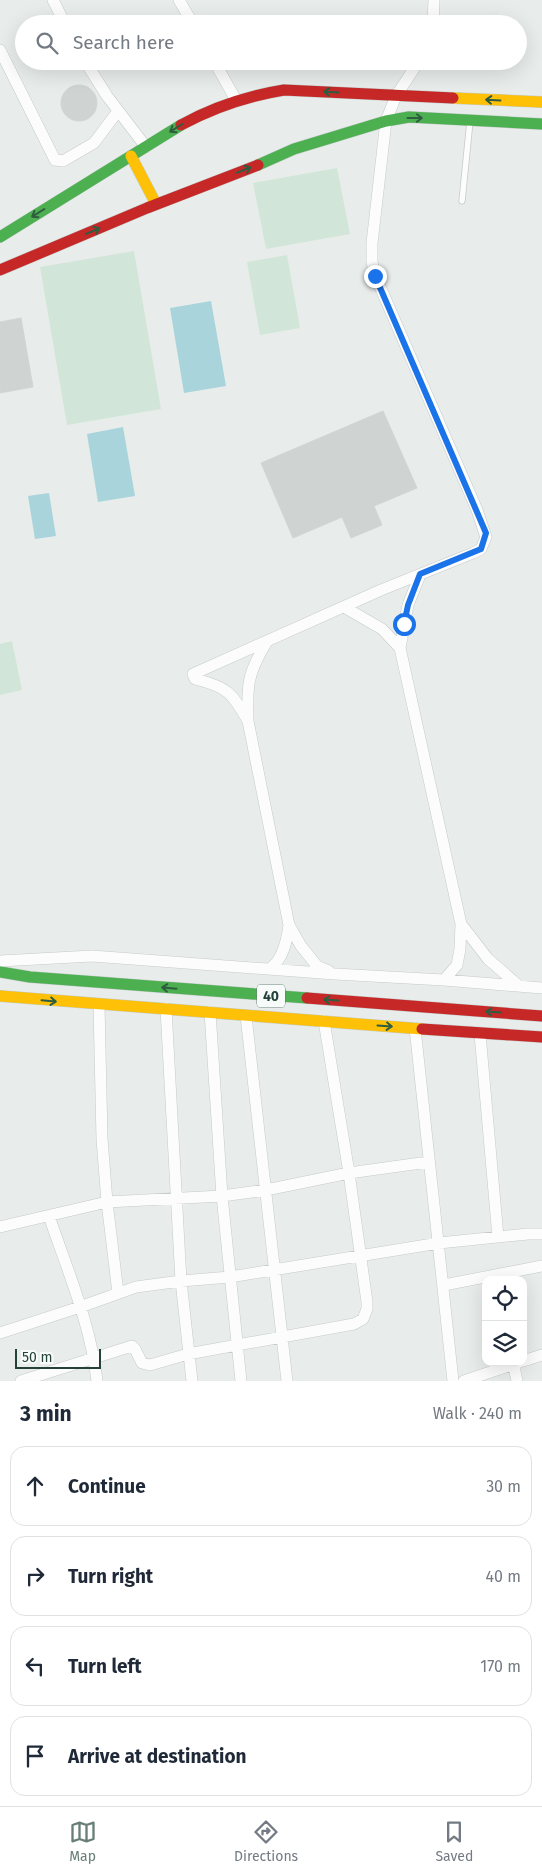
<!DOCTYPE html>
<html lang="en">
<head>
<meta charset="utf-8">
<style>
  :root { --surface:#fff; --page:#f6f6f7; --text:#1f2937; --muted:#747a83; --line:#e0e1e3; --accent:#697e78 }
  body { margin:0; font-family:"Fira Sans",sans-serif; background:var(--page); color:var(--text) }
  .controls { position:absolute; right:15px; bottom:15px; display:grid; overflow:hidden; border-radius:10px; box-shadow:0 5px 20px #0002 }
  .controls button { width:45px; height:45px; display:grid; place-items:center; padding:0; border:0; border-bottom:1px solid var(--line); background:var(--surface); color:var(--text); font:25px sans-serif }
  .scale { position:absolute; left:15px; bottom:12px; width:86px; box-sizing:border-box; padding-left:5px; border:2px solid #24423a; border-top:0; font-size:14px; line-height:18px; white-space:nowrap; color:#24423a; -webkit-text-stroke:4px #f7fbf9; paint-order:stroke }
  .stop { position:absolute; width:15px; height:15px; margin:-11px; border:4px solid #1a73e8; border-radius:50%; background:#fff }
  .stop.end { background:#1a73e8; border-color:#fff; box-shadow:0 1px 5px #0008 }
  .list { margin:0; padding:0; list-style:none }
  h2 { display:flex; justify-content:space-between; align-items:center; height:65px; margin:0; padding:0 20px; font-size:21px }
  h2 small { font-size:16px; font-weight:400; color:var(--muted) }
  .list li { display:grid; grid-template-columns:32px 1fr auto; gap:15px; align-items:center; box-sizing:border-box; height:80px; margin:0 10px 10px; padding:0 10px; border:1px solid var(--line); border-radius:15px }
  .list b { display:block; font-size:19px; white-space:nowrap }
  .list em { font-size:16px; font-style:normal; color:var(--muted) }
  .icon { flex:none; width:28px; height:28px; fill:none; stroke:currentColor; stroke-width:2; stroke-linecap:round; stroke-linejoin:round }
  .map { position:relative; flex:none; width:542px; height:1381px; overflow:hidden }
  .search { position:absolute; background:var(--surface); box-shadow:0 5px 20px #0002; left:15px; right:15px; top:15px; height:55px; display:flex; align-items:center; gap:12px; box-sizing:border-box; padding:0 18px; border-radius:28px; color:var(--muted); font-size:19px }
  .sheet { height:425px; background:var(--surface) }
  nav { display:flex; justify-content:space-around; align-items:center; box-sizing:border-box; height:70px; border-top:1px solid var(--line); background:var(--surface); font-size:14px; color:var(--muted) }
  nav a { display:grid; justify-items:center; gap:2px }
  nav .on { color:var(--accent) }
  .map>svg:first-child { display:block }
  .green { fill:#d1e6d8 }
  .water { fill:#a9d4db }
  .building { fill:#cfd4d2; stroke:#d1d6d4 }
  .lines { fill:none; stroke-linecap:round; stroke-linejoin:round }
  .lane-casing { stroke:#c5cac8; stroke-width:7 }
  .street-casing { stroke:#c5cac8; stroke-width:12 }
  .fast-casing { stroke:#c3cbc8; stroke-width:12 }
  .slow-casing { stroke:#c3cbc8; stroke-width:12 }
  .jam-casing { stroke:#c3cbc8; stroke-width:12 }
  .lane { stroke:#fcfcfc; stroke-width:5.5 }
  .street { stroke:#fcfcfc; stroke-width:11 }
  .fast { stroke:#4caf50; stroke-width:11 }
  .slow { stroke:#ffc107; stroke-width:11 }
  .jam { stroke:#c62828; stroke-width:11 }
  .oneway { stroke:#2e5d40 }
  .route { stroke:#1a73e8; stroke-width:6 }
  .labels { text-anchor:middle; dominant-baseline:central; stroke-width:4; stroke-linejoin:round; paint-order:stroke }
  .shield { fill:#f7fbf9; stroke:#637a73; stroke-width:1 }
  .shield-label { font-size:14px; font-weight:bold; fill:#24423a }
</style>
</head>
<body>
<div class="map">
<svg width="542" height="1381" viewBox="0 0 542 1381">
  <rect width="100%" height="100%" fill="#e8edeb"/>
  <path class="green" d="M 337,168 L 350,234 L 266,249 L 253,183 Z
    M 134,251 L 161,409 L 67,425 L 40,267 Z
    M 287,255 L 300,328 L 260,335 L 247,262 Z
    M 12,641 L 22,690 L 0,695 L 0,644 Z"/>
  <path class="water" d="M 211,301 L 226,386 L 184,393 L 170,308 Z
    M 123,427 L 135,496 L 98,502 L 87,434 Z
    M 49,493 L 56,536 L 35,539 L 28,496 Z"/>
  <path class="building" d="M61 103a18 18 0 1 1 36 0a18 18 0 1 1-36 0Z
    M 21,318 L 33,387 L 0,393 L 0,322 Z
    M 383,411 L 417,488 L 374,506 L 382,525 L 351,538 L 342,517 L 293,538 L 261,463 Z"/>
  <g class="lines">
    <g class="lane-casing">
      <path id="lane" d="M 462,201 L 470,121"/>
    </g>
    <g class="street-casing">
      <path id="street" d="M 53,0 L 65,24
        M 179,0 L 193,24
        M 433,24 L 434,0
        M 0,50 L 55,160 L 63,161 L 94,143 L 118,111
        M 85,61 L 107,96 L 146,147
        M 214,61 L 236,100
        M 420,575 L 408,605 L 400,648 L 461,924 L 460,949 L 457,965 L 444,980
        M 344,607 L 382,629 L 400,648
        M 266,643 C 247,675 247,685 248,721 L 289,925 C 287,940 283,961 269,969
        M 248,721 C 232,693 228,687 195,679 L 193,674 L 381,590 L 473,553 L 481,549 L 486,537 L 477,510 L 375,275 L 372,262 L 372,243 L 386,121 L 396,96 L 419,61
        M 461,924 L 488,959 L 519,986
        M 289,925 L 301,946 L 317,966 L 329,971
        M 0,961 L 92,956 L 335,974 L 444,980 L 542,988
        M 99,1005 L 102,1139 L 107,1202 L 118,1293
        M 210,1012 L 222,1196 L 241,1381
        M 246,1016 L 287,1381
        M 415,1028 L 453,1381
        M 480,1034 L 498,1237
        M 49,1216 C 67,1269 91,1325 97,1381
        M 0,1227 L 107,1202 L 222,1196 L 266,1190 L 349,1173 L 428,1162
        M 444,1285 L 542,1266
        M 0,1333 L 80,1307 L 136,1287 L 181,1281 L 166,1009
        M 523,1361 L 542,1355
        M 513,1362 L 517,1381
        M 21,1381 L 132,1346 L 135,1349 L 142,1363 L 150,1365 L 188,1354 L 354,1324 L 363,1319 L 367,1309 L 367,1302 L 349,1173 L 324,1021
        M 192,1381 L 181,1281 L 230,1277 L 439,1243 L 528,1234 L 542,1234
        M 464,1381 L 520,1362"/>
    </g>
    <g class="fast-casing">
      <path id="fast" d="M 258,165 L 294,149 L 386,121 L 409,117 L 542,124
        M 0,237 L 181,125
        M 0,972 L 30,977 L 307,998"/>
    </g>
    <g class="slow-casing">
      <path id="slow" d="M 453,98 L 542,102
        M 131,156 L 156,204
        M 0,996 L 422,1029"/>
    </g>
    <g class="jam-casing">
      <path id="jam" d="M 181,125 C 214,107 247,96 284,90 L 453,98
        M 0,270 L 147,208 L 258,165
        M 307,998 L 542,1016
        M 422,1029 L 542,1037"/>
    </g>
    <use href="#lane" class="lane"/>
    <use href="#street" class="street"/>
    <use href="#fast" class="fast"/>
    <use href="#slow" class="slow"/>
    <use href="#jam" class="jam"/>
  </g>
  <defs><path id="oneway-shaft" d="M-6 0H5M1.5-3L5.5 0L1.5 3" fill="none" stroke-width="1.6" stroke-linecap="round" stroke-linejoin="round" transform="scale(1.25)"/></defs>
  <g class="oneway">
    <use href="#oneway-shaft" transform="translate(331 92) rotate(-177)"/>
    <use href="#oneway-shaft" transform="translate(493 100) rotate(-177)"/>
    <use href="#oneway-shaft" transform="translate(415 118)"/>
    <use href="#oneway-shaft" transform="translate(176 128) rotate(148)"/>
    <use href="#oneway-shaft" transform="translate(244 170) rotate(-21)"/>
    <use href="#oneway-shaft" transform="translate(38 213) rotate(148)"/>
    <use href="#oneway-shaft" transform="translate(93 231) rotate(-23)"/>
    <use href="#oneway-shaft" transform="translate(169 988) rotate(-175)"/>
    <use href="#oneway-shaft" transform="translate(331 1000) rotate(-176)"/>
    <use href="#oneway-shaft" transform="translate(49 1001) rotate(5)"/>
    <use href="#oneway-shaft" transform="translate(493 1012) rotate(-176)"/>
    <use href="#oneway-shaft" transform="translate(385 1026) rotate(4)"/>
  </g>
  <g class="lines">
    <path class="route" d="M 375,276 L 486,533 L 481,549 L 420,574 L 408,605 L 404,624"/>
  </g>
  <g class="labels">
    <rect class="shield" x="257" y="984.5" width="28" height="23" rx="4"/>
    <g class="shield-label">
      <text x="271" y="996">40</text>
    </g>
  </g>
</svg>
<div class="controls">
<button><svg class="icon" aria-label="locate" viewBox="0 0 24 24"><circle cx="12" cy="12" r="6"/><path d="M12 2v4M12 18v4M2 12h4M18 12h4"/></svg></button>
<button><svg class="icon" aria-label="layers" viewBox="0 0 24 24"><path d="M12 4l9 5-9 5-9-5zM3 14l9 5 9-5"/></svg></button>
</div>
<div class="scale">50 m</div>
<div class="stop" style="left:404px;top:624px"></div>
<div class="stop end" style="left:375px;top:276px"></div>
<div class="search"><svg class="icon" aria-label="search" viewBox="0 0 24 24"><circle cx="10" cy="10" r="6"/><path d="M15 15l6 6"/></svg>Search here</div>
</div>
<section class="sheet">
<h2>3 min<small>Walk · 240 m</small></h2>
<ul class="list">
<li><svg class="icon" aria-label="ahead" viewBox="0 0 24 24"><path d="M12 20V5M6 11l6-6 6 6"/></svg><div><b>Continue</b></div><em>30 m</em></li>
<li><svg class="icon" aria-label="right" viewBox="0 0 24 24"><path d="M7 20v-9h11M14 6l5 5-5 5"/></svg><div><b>Turn right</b></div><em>40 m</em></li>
<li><svg class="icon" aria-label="left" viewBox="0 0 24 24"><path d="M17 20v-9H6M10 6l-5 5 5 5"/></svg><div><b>Turn left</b></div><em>170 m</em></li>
<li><svg class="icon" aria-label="arrive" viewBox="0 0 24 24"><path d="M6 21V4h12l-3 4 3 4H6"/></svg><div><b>Arrive at destination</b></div></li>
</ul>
</section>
<nav>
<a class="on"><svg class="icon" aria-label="map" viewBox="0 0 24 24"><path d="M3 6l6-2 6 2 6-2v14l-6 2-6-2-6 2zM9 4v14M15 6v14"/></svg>Map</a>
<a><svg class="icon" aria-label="directions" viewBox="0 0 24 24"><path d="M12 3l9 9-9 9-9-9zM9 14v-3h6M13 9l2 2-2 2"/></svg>Directions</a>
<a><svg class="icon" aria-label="saved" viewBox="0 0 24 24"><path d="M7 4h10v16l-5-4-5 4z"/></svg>Saved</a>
</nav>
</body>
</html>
